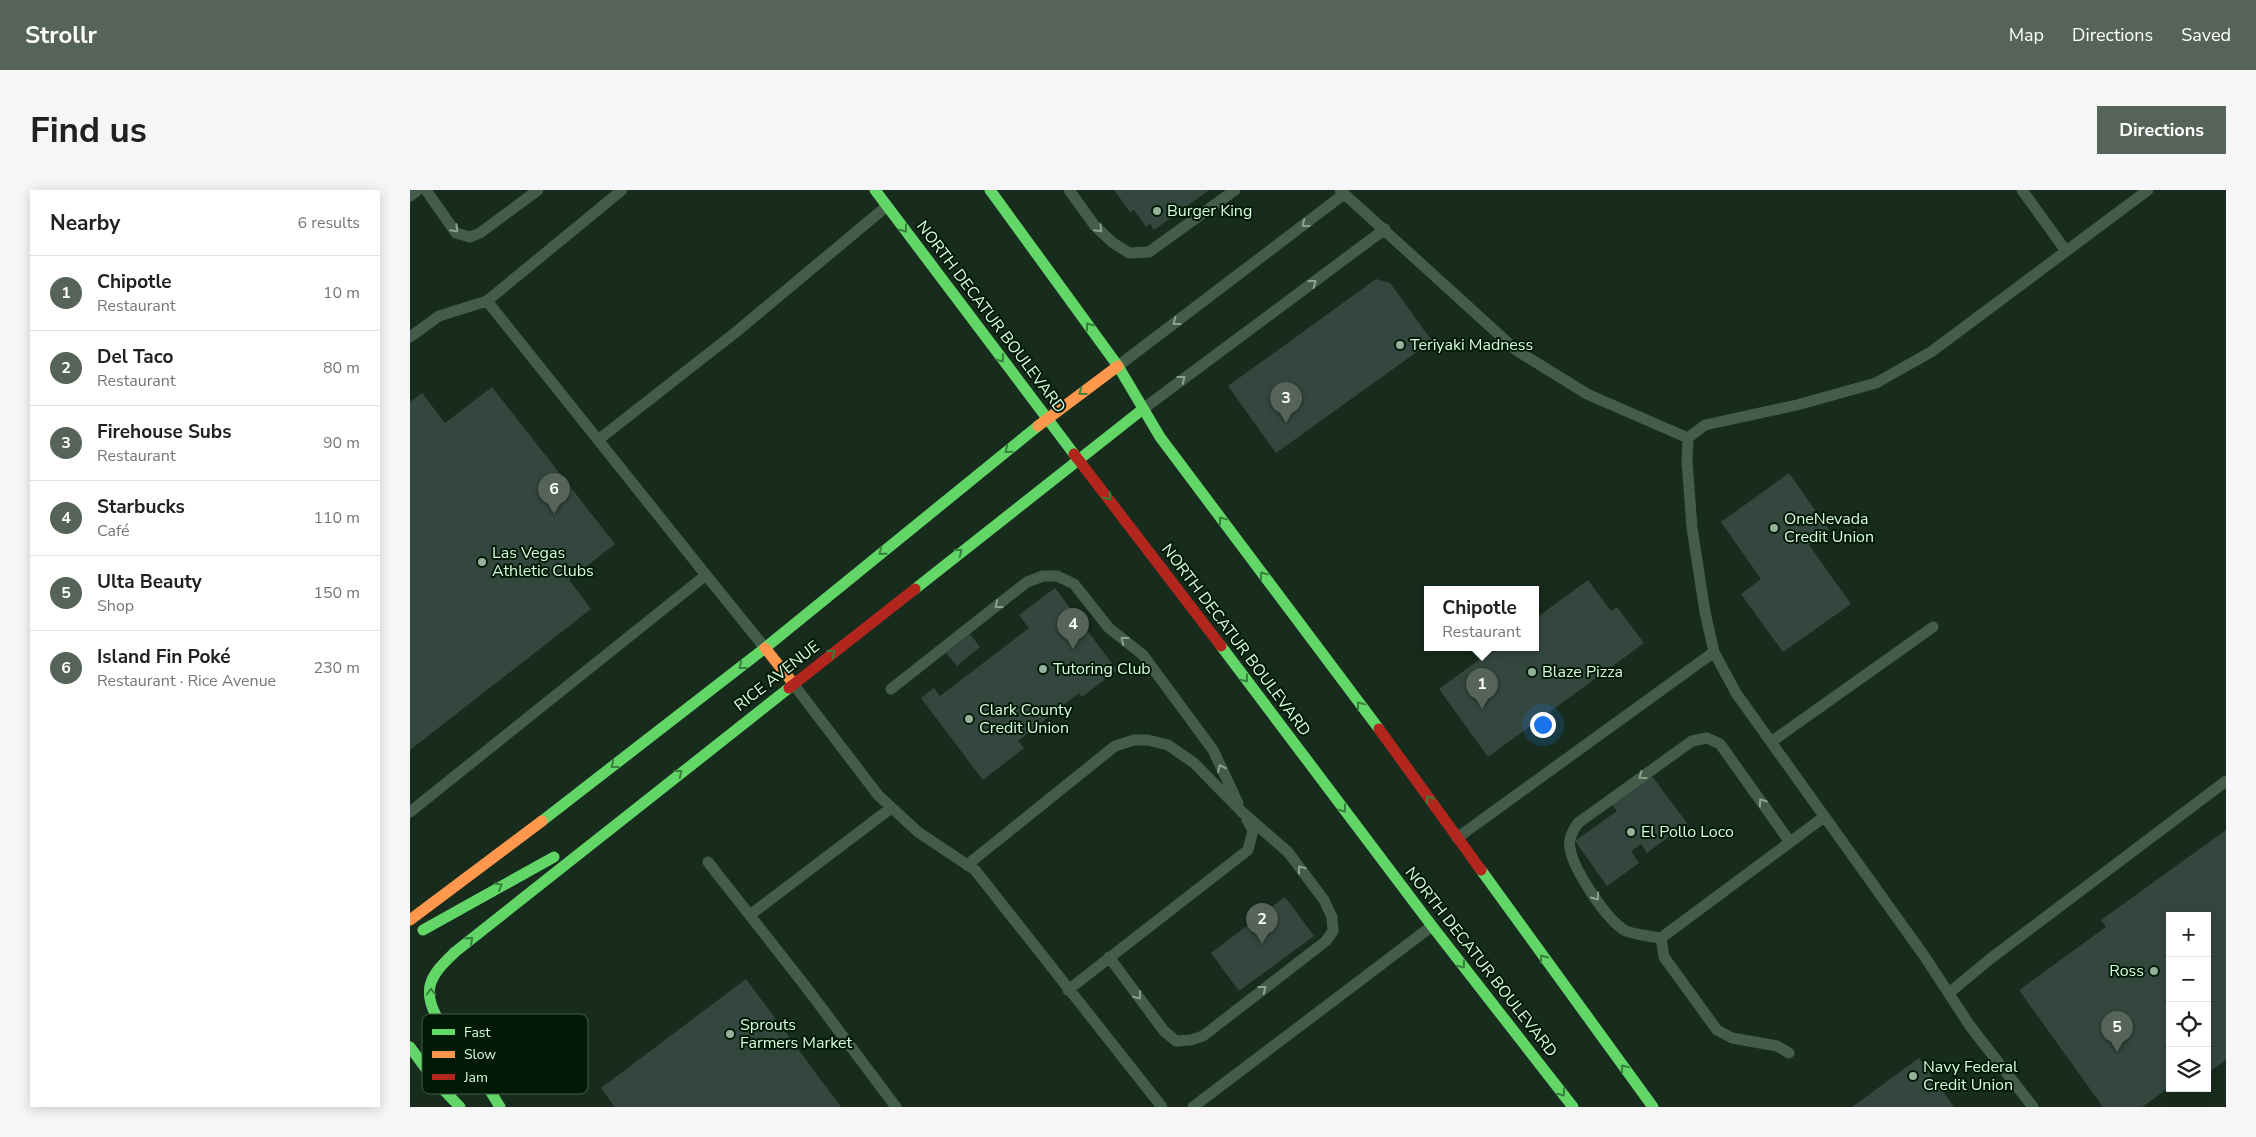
<!DOCTYPE html>
<html lang="en">
<head>
<meta charset="utf-8">
<style>
  :root { --surface:#fff; --page:#f6f6f6; --text:#202124; --muted:#757577; --line:#e0e0e0; --accent:#556359 }
  body { margin:0; font-family:"Nunito Sans",sans-serif; background:var(--page); color:var(--text) }
  .controls { position:absolute; right:15px; bottom:15px; display:grid; overflow:hidden; border-radius:0px; box-shadow:0 2px 12px #0003 }
  .controls button { width:45px; height:45px; display:grid; place-items:center; padding:0; border:0; border-bottom:1px solid var(--line); background:var(--surface); color:var(--text); font:25px sans-serif }
  .you { position:absolute; left:1132px; top:534px; width:18px; height:18px; margin:-12px; border:4px solid #fff; border-radius:50%; background:#1a73e8; box-shadow:0 0 0 8px #1a73e833 }
  .badge { display:grid; place-items:center; width:32px; height:32px; border-radius:50%; background:var(--accent); color:#fff; font-size:16px; font-weight:700 }
  .pin { position:absolute; translate:-50% -41px; filter:drop-shadow(0 1px 2px #0008) }
  .pin::after { content:''; position:absolute; top:26px; width:18px; height:15px; background:inherit; clip-path:polygon(0 0,100% 0,50% 100%) }
  .popup { position:absolute; left:1014px; top:396px; width:115px; height:65px; box-sizing:border-box; display:grid; place-content:center; border-radius:0px; background:var(--surface); filter:drop-shadow(0 1px 4px #0005); font-size:16px; white-space:nowrap; color:var(--muted) }
  .popup b { font-size:19px; color:var(--text) }
  .popup::after { content:''; position:absolute; left:50%; top:100%; margin-left:-10px; border:10px solid transparent; border-top-color:var(--surface) }
  .list { margin:0; padding:0; list-style:none }
  h2 { display:flex; justify-content:space-between; align-items:center; height:65px; margin:0; padding:0 20px; font-size:21px }
  h2 small { font-size:16px; font-weight:400; color:var(--muted) }
  .list li { display:grid; grid-template-columns:32px 1fr auto; gap:15px; align-items:center; box-sizing:border-box; height:75px; padding:0 20px; border-top:1px solid var(--line) }
  .list b { display:block; font-size:19px; white-space:nowrap }
  .list p { margin:0; font-size:16px; white-space:nowrap; color:var(--muted) }
  .list em { font-size:16px; font-style:normal; color:var(--muted) }
  .icon { flex:none; width:28px; height:28px; fill:none; stroke:currentColor; stroke-width:2; stroke-linecap:round; stroke-linejoin:round }
  .map { position:relative; flex:none; width:1816px; height:917px; overflow:hidden; border-radius:0px }
  header { display:flex; align-items:center; gap:30px; box-sizing:border-box; height:70px; padding:0 25px; background:var(--accent); color:#fff }
  header strong { font-size:24px }
  nav { display:flex; gap:28px; margin-inline-start:auto; font-size:18px }
  .intro { display:flex; align-items:center; justify-content:space-between; box-sizing:border-box; height:120px; padding:0 30px }
  h1 { margin:0; font-size:35px }
  .button { padding:12px 22px; border-radius:0px; background:var(--accent); color:#fff; font-size:18px; font-weight:700 }
  main { display:flex; gap:30px; padding:0 30px }
  aside { flex:1; background:var(--surface); border-radius:0px; box-shadow:0 2px 12px #0003 }
  .map>svg:first-child { display:block }
  .building { fill:#34473f }
  .lines { fill:none; stroke-linecap:round; stroke-linejoin:round }
  .lane { stroke:#445c4a; stroke-width:11 }
  .fast { stroke:#63d668; stroke-width:11 }
  .slow { stroke:#ff974d; stroke-width:11 }
  .jam { stroke:#b3261e; stroke-width:11 }
  .oneway { stroke:#87a48d }
  .oneway2 { stroke:#36813c }
  .poi-dot { fill:#95b39a; stroke:#001a06; stroke-width:2 }
  .labels { text-anchor:middle; dominant-baseline:central; stroke-width:4; stroke-linejoin:round; paint-order:stroke }
  .poi-label { font-size:16px; fill:#d9fcde; stroke:#001a06; text-anchor:start }
  .street-label { font-size:16px; fill:#d9fcde; stroke:#001a06 }
  .key { fill:#001a06; stroke:#415e47; stroke-width:1 }
  .key-label { font-size:14px; fill:#d9fcde }
</style>
</head>
<body>
<header>
<strong>Strollr</strong>
<nav><a>Map</a><a>Directions</a><a>Saved</a></nav>
</header>
<div class="intro"><h1>Find us</h1><a class="button">Directions</a></div>
<main>
<aside>
<h2>Nearby<small>6 results</small></h2>
<ul class="list">
<li><span class="badge">1</span><div><b>Chipotle</b><p>Restaurant</p></div><em>10 m</em></li>
<li><span class="badge">2</span><div><b>Del Taco</b><p>Restaurant</p></div><em>80 m</em></li>
<li><span class="badge">3</span><div><b>Firehouse Subs</b><p>Restaurant</p></div><em>90 m</em></li>
<li><span class="badge">4</span><div><b>Starbucks</b><p>Café</p></div><em>110 m</em></li>
<li><span class="badge">5</span><div><b>Ulta Beauty</b><p>Shop</p></div><em>150 m</em></li>
<li><span class="badge">6</span><div><b>Island Fin Poké</b><p>Restaurant · Rice Avenue</p></div><em>230 m</em></li>
</ul>
</aside>
<div class="map">
<svg width="1816" height="917" viewBox="0 0 1816 917">
  <rect width="100%" height="100%" fill="#172c1d"/>
  <path class="building" d="M 704,0 L 799,0 L 744,40 L 740,34 L 736,37 L 724,20 L 720,22 Z
    M 966,89 L 980,93 L 1022,151 L 866,263 L 818,196 Z
    M 82,197 L 205,354 L 159,390 L 181,419 L 0,560 L 0,212 L 12,203 L 35,233 Z
    M 1379,283 L 1419,340 L 1399,355 L 1441,414 L 1373,462 L 1331,404 L 1351,389 L 1311,332 Z
    M 1178,390 L 1201,421 L 1207,417 L 1234,453 L 1078,567 L 1029,499 L 1085,458 L 1126,458 L 1126,428 Z
    M 645,398 L 707,480 L 672,507 L 669,503 L 608,551 L 614,558 L 573,590 L 511,508 L 524,498 L 530,506 L 619,438 L 609,425 Z
    M 560,444 L 570,457 L 547,476 L 536,463 Z
    M 1242,586 L 1277,633 L 1237,663 L 1231,654 L 1221,661 L 1229,673 L 1197,696 L 1165,651 L 1207,621 L 1202,615 Z
    M 1816,640 L 1816,870 L 1799,882 L 1797,879 L 1797,726 L 1760,726 L 1760,897 L 1732,917 L 1693,917 L 1609,800 L 1696,737 L 1691,730 Z
    M 875,707 L 904,746 L 829,801 L 801,763 Z
    M 336,789 L 431,917 L 205,917 L 191,898 Z
    M 1509,868 L 1544,917 L 1442,917 Z"/>
  <g class="lines">
    <path class="lane" d="M 16,0 L 46,43 L 60,47 L 70,43 L 128,0
      M 659,0 L 685,36 L 702,52 L 719,63 L 739,62 L 825,0
      M 930,0 L 1106,160 L 1177,204 L 1278,248
      M 1612,0 L 1656,61
      M 0,6 L 8,0
      M 0,147 L 29,126 L 77,111 L 212,0
      M 708,176 L 934,4
      M 733,219 L 975,39
      M 188,250 L 326,142 L 477,16
      M 296,385 L 355,458
      M 384,495 L 468,605 L 508,642 L 565,680 L 752,917
      M 481,499 L 617,392 L 633,386 L 647,386 L 664,394 L 699,438 L 733,465 L 803,560 L 828,613
      M 1361,552 L 1523,437
      M 0,622 L 296,385 L 77,111
      M 1047,648 L 1304,462
      M 298,672 L 396,797 L 486,917
      M 557,675 L 705,556 L 724,550 L 738,550 L 758,555 L 784,573 L 832,622 L 878,662 L 914,710 L 922,727 L 923,741 L 916,751 L 793,846 L 781,850 L 766,851 L 754,841 L 699,767
      M 340,725 L 481,618
      M 1251,748 C 1240,746 1226,745 1216,741 C 1197,731 1163,679 1160,658 C 1158,649 1163,640 1168,633 L 1282,551 L 1297,548 L 1310,554 L 1380,652
      M 658,800 L 838,660 L 843,640 L 837,630
      M 1539,803 L 1580,769 L 1816,591
      M 1379,863 L 1367,856 L 1322,848 L 1307,840 L 1254,767 L 1251,748 L 1414,627
      M 783,917 L 1022,736
      M 1623,917 L 1560,836 L 1515,767 L 1326,503 L 1304,462 L 1295,422 L 1282,338 L 1277,271 L 1278,248 L 1295,235 L 1387,215 L 1466,193 L 1521,162 L 1738,0"/>
    <path class="fast" d="M 465,0 L 664,264
      M 580,0 L 708,176 L 750,247 L 969,539
      M 505,399 L 733,219
      M 811,456 L 1022,736 L 1163,917
      M 132,631 L 355,458 L 628,236
      M 1071,680 L 1243,917
      M 13,740 L 144,667
      M 0,857 L 25,891 L 50,917
      M 90,917 C 82,904 74,890 65,878 C 50,857 14,824 20,796 C 23,782 36,771 45,762 L 379,498"/>
    <path class="slow" d="M 628,236 L 708,176
      M 355,458 L 383,493
      M 0,730 L 132,631"/>
    <path class="jam" d="M 664,264 L 811,456
      M 379,498 L 505,399
      M 969,539 L 1071,680"/>
  </g>
  <defs><path id="oneway-chevron" d="M-2-3.5L2.5 0L-2 3.5" fill="none" stroke-width="1.6" stroke-linecap="round" stroke-linejoin="round" transform="scale(1.25)"/></defs>
  <g class="oneway">
    <use href="#oneway-chevron" transform="translate(895 34) rotate(143)"/>
    <use href="#oneway-chevron" transform="translate(45 39) rotate(47)"/>
    <use href="#oneway-chevron" transform="translate(689 39) rotate(46)"/>
    <use href="#oneway-chevron" transform="translate(903 93) rotate(-37)"/>
    <use href="#oneway-chevron" transform="translate(766 132) rotate(143)"/>
    <use href="#oneway-chevron" transform="translate(772 189) rotate(-37)"/>
    <use href="#oneway-chevron" transform="translate(588 415) rotate(142)"/>
    <use href="#oneway-chevron" transform="translate(714 450) rotate(-142)"/>
    <use href="#oneway-chevron" transform="translate(811 578) rotate(-115)"/>
    <use href="#oneway-chevron" transform="translate(1232 586) rotate(144)"/>
    <use href="#oneway-chevron" transform="translate(1352 612) rotate(-126)"/>
    <use href="#oneway-chevron" transform="translate(891 679) rotate(-127)"/>
    <use href="#oneway-chevron" transform="translate(1186 707) rotate(55)"/>
    <use href="#oneway-chevron" transform="translate(853 799) rotate(-38)"/>
    <use href="#oneway-chevron" transform="translate(728 806) rotate(53)"/>
  </g>
  <g class="oneway2">
    <use href="#oneway-chevron" transform="translate(494 39) rotate(53)"/>
    <use href="#oneway-chevron" transform="translate(679 136) rotate(-126)"/>
    <use href="#oneway-chevron" transform="translate(591 169) rotate(53)"/>
    <use href="#oneway-chevron" transform="translate(672 202) rotate(144)"/>
    <use href="#oneway-chevron" transform="translate(598 260) rotate(141)"/>
    <use href="#oneway-chevron" transform="translate(698 307) rotate(53)"/>
    <use href="#oneway-chevron" transform="translate(812 330) rotate(-127)"/>
    <use href="#oneway-chevron" transform="translate(472 362) rotate(141)"/>
    <use href="#oneway-chevron" transform="translate(549 362) rotate(-38)"/>
    <use href="#oneway-chevron" transform="translate(853 385) rotate(-127)"/>
    <use href="#oneway-chevron" transform="translate(422 463) rotate(-38)"/>
    <use href="#oneway-chevron" transform="translate(332 476) rotate(142)"/>
    <use href="#oneway-chevron" transform="translate(835 489) rotate(53)"/>
    <use href="#oneway-chevron" transform="translate(950 515) rotate(-127)"/>
    <use href="#oneway-chevron" transform="translate(204 575) rotate(142)"/>
    <use href="#oneway-chevron" transform="translate(269 583) rotate(-38)"/>
    <use href="#oneway-chevron" transform="translate(1019 609) rotate(-126)"/>
    <use href="#oneway-chevron" transform="translate(933 619) rotate(53)"/>
    <use href="#oneway-chevron" transform="translate(89 696) rotate(-30)"/>
    <use href="#oneway-chevron" transform="translate(60 750) rotate(-39)"/>
    <use href="#oneway-chevron" transform="translate(1133 768) rotate(-126)"/>
    <use href="#oneway-chevron" transform="translate(1052 775) rotate(52)"/>
    <use href="#oneway-chevron" transform="translate(21 802) rotate(-90)"/>
    <use href="#oneway-chevron" transform="translate(1214 878) rotate(-127)"/>
    <use href="#oneway-chevron" transform="translate(1152 903) rotate(52)"/>
  </g>
  <g class="poi-dot">
    <circle cx="747" cy="21" r="5"/>
    <circle cx="990" cy="155" r="5"/>
    <circle cx="1364" cy="338" r="5"/>
    <circle cx="72" cy="372" r="5"/>
    <circle cx="633" cy="479" r="5"/>
    <circle cx="1122" cy="482" r="5"/>
    <circle cx="559" cy="529" r="5"/>
    <circle cx="1221" cy="642" r="5"/>
    <circle cx="1744" cy="781" r="5"/>
    <circle cx="320" cy="844" r="5"/>
    <circle cx="1503" cy="886" r="5"/>
  </g>
  <g class="labels">
    <g class="poi-label">
      <text x="757" y="21">Burger King</text>
      <text x="1000" y="155">Teriyaki Madness</text>
      <text x="1374" y="329">OneNevada<tspan x="1374" dy="18">Credit Union</tspan></text>
      <text x="82" y="363">Las Vegas<tspan x="82" dy="18">Athletic Clubs</tspan></text>
      <text x="643" y="479">Tutoring Club</text>
      <text x="1132" y="482">Blaze Pizza</text>
      <text x="569" y="520">Clark County<tspan x="569" dy="18">Credit Union</tspan></text>
      <text x="1231" y="642">El Pollo Loco</text>
      <text x="1734" y="781" text-anchor="end">Ross</text>
      <text x="330" y="835">Sprouts<tspan x="330" dy="18">Farmers Market</tspan></text>
      <text x="1513" y="877">Navy Federal<tspan x="1513" dy="18">Credit Union</tspan></text>
    </g>
    <g class="street-label">
      <text transform="translate(581 127) rotate(53)">NORTH DECATUR BOULEVARD</text>
      <text transform="translate(826 450) rotate(53)">NORTH DECATUR BOULEVARD</text>
      <text transform="translate(367 486) rotate(-38)">RICE AVENUE</text>
      <text transform="translate(1071 772) rotate(52)">NORTH DECATUR BOULEVARD</text>
    </g>
  </g>
  <rect x="12" y="824" width="166" height="80" rx="8" class="key"/>
  <rect x="22" y="839" width="23" height="6" fill="#63d668"/>
  <rect x="22" y="861" width="23" height="7" fill="#ff974d"/>
  <rect x="22" y="884" width="23" height="6" fill="#b3261e"/>
  <g class="key-label">
    <text x="54" y="847">Fast</text>
    <text x="54" y="869">Slow</text>
    <text x="54" y="892">Jam</text>
  </g>
</svg>
<div class="controls">
<button>+</button>
<button>−</button>
<button><svg class="icon" aria-label="locate" viewBox="0 0 24 24"><circle cx="12" cy="12" r="6"/><path d="M12 2v4M12 18v4M2 12h4M18 12h4"/></svg></button>
<button><svg class="icon" aria-label="layers" viewBox="0 0 24 24"><path d="M12 4l9 5-9 5-9-5zM3 14l9 5 9-5"/></svg></button>
</div>
<div class="you"></div>
<div class="pin badge" style="left:1072px;top:519px">1</div>
<div class="popup"><b>Chipotle</b>Restaurant</div>
<div class="pin badge" style="left:852px;top:754px">2</div>
<div class="pin badge" style="left:876px;top:233px">3</div>
<div class="pin badge" style="left:663px;top:459px">4</div>
<div class="pin badge" style="left:1707px;top:862px">5</div>
<div class="pin badge" style="left:144px;top:324px">6</div>
</div>
</main>
</body>
</html>
